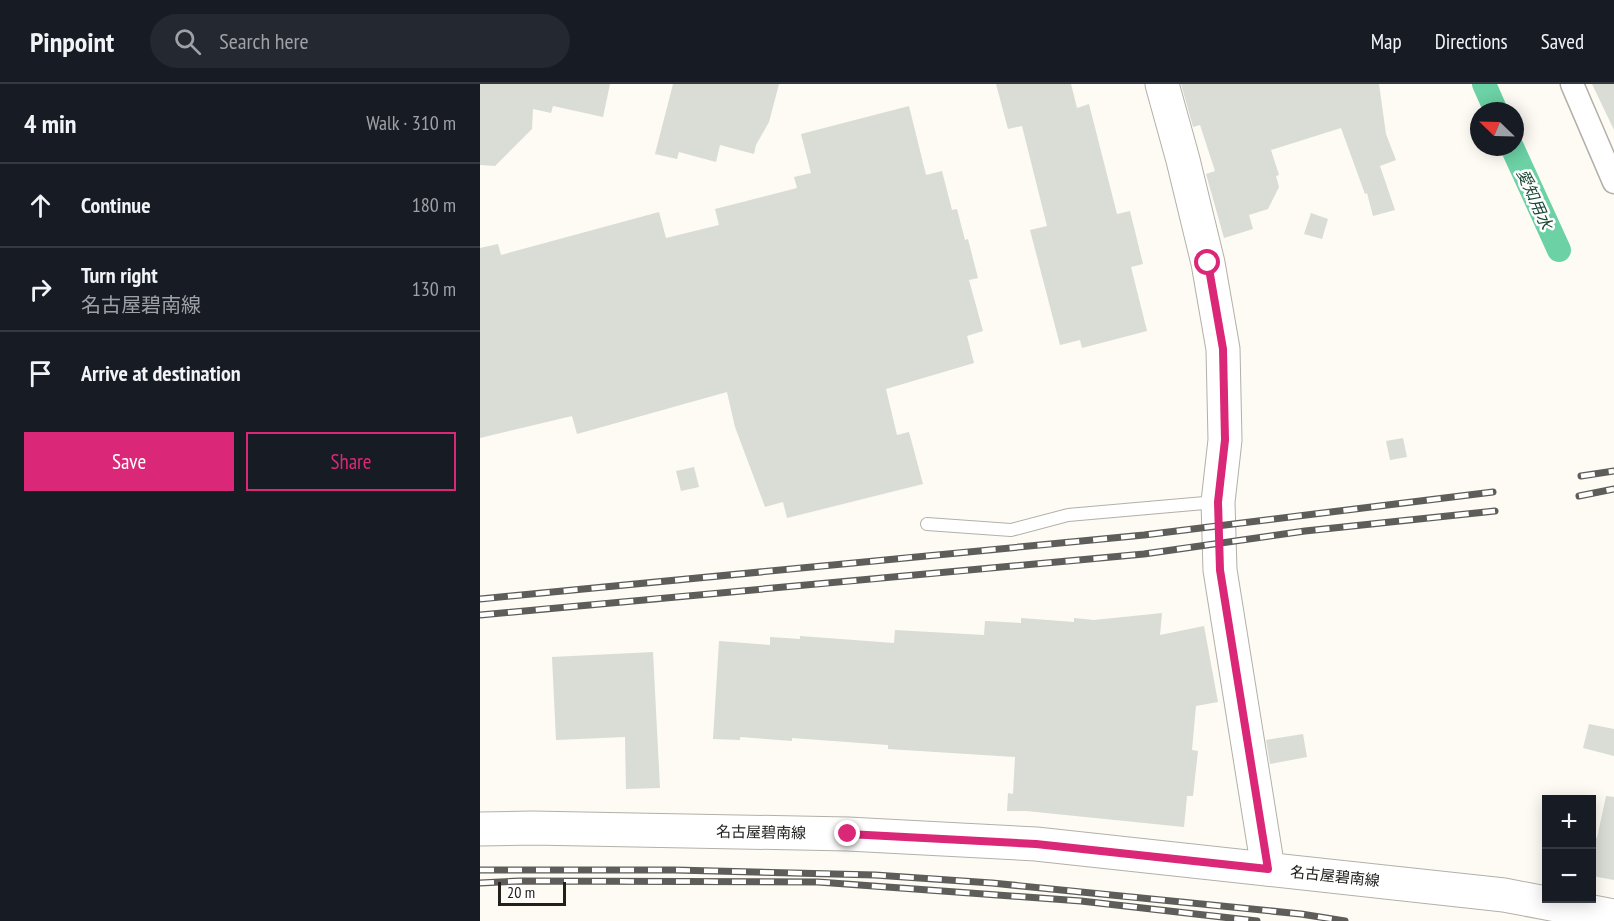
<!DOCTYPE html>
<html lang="en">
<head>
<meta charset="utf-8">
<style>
  :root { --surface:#171b24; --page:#242831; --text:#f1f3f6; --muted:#9ea1a6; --line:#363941; --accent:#db2777 }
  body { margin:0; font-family:"PT Sans Narrow","Noto Sans JP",sans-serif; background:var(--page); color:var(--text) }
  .controls { position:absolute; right:18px; bottom:18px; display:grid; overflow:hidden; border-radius:0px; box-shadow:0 3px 15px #0003 }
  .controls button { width:54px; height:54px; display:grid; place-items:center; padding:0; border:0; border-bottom:2px solid var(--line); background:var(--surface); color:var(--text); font:30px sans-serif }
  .compass { position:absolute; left:990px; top:18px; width:54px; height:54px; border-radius:50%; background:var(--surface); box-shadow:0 3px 15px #0003; rotate:293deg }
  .scale { position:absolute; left:18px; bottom:15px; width:68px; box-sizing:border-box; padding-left:6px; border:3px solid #21201d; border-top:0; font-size:16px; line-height:21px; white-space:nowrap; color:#21201d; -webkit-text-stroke:4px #fff; paint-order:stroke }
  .stop { position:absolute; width:18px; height:18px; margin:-14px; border:4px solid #db2777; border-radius:50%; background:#fff }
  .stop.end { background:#db2777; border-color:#fff; box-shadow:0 2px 6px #0008 }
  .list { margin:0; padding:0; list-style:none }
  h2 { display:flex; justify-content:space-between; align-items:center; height:78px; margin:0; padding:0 24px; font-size:26px }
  h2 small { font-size:20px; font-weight:400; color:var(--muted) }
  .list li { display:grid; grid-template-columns:39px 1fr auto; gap:18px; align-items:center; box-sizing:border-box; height:84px; padding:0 24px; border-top:2px solid var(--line) }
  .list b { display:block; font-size:22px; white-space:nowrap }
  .list p { margin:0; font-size:20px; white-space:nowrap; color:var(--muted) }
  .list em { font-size:20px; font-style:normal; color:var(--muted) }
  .actions { display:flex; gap:12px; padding:18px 24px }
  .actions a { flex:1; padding:14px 0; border:2px solid var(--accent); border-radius:0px; text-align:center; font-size:21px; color:var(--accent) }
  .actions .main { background:var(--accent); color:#fff }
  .icon { flex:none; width:33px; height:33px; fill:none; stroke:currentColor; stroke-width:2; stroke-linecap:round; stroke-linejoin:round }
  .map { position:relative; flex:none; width:1134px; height:837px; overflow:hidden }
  header { display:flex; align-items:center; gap:36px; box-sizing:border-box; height:84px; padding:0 30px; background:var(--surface); border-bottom:2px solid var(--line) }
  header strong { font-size:28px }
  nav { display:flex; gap:33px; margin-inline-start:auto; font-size:21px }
  .search { width:420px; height:54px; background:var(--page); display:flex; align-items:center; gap:15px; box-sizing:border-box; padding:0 21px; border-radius:33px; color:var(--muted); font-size:22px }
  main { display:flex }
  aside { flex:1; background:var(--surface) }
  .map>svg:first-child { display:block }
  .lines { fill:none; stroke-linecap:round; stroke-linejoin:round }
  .canal { stroke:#6cd1a5; stroke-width:24 }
  .building { fill:#d9ddd5 }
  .lane-casing { stroke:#b3b0a9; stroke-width:14 }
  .street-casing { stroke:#b3b0a9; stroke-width:25 }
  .secondary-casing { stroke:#b3b0a9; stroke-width:35 }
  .primary-casing { stroke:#b3b0a9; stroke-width:35 }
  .lane { stroke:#fff; stroke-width:12 }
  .street { stroke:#fff; stroke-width:22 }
  .secondary { stroke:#fff; stroke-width:33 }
  .primary { stroke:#fff; stroke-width:33 }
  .rail-casing { stroke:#5e5d59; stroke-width:7 }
  .rail { stroke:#fff; stroke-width:4.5; stroke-dasharray:14; stroke-linecap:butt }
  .route { stroke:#db2777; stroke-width:8 }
  .labels { text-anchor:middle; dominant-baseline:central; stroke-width:5; stroke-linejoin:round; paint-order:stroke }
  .street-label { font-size:15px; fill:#21201d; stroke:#fff }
  .water-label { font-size:16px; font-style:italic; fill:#1c4835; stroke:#fff }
</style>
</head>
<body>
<header>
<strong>Pinpoint</strong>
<div class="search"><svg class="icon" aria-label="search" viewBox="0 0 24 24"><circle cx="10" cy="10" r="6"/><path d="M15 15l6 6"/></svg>Search here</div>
<nav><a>Map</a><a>Directions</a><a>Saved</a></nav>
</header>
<main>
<aside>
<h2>4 min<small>Walk · 310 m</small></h2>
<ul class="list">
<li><svg class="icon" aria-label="ahead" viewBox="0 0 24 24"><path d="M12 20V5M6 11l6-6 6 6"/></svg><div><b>Continue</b></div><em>180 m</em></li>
<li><svg class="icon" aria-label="right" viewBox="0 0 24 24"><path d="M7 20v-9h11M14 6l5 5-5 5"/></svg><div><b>Turn right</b><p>名古屋碧南線</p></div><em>130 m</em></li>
<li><svg class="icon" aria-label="arrive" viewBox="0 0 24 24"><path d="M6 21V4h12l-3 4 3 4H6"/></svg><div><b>Arrive at destination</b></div></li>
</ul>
<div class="actions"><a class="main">Save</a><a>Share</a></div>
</aside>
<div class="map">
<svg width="1134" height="837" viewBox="0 0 1134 837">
  <rect width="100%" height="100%" fill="#fdfbf3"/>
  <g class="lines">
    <path class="canal" d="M 1004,0 L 1016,27
      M 1032,63 L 1079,166"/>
  </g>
  <path class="building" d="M 0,0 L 130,0 L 123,33 L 73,22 L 71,29 L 53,25 L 52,45 L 15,82 L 0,81 Z
    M 193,0 L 299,0 L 289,38 L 276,61 L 274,70 L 240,61 L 236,78 L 199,68 L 197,75 L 175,70 Z
    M 516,0 L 591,0 L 597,24 L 609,20 L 637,130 L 650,127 L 663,180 L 651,183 L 667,247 L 602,264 L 600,256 L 580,261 L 550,146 L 567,142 L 542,42 L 528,45 Z
    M 701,0 L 899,0 L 906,50 L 916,76 L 900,82 L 915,126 L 893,132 L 887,109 L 885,110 L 861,44 L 791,66 L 799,91 L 796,92 L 799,103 L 788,125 L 769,131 L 773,145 L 744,154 L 726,90 L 735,87 L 720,41 L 713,43 Z
    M 1112,0 L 1134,0 L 1134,46 Z
    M 429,22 L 446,91 L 462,87 L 472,126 L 477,125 L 485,156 L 488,155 L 498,194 L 489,196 L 503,247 L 487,252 L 494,279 L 406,305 L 417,351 L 429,348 L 443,400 L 307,434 L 303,418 L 285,423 L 255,343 L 247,308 L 97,350 L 92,332 L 0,354 L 0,164 L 18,160 L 21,171 L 179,128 L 186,154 L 239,141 L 235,125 L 317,104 L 314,93 L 331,89 L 321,50 Z
    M 831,129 L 848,135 L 842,155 L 824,150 Z
    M 923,354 L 927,373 L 910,376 L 906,357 Z
    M 214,383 L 219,403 L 201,407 L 196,387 Z
    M 682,529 L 680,551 L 724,542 L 738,618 L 716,622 L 712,666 L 718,667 L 713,712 L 707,712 L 704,743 L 546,727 L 527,727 L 528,709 L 533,710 L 535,673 L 408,665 L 408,661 L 312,654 L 312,657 L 260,653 L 260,656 L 233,655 L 239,557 L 290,561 L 290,553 L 320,555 L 320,552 L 414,559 L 415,546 L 504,551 L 505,537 L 541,539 L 541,534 L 594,538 L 594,534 L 614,536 Z
    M 173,568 L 180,704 L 146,705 L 145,653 L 76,656 L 72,573 Z
    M 1109,640 L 1134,645 L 1134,672 L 1103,664 Z
    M 823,650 L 827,673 L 790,680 L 786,656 Z
    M 1126,712 L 1134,713 L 1134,796 L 1112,792 L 1112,752 L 1117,754 Z"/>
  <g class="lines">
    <g class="lane-casing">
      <path id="lane" d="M 447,440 L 531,446 L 588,431 L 736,418"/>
    </g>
    <g class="street-casing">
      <path id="street" d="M 1092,0 L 1134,98"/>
    </g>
    <g class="secondary-casing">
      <path id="secondary" d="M 682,0 L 703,76 L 728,179 L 743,265 L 745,356 L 738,418 L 740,486 L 788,785"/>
    </g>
    <g class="primary-casing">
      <path id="primary" d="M 0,745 L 52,744 L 368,750 L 556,760 L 1024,811 L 1134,832"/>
    </g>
    <use href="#lane" class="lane"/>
    <use href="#street" class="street"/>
    <use href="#secondary" class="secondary"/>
    <use href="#primary" class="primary"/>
    <g class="rail-casing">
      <path id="rail" d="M 1101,392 L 1134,387
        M 1099,412 L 1134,405
        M 0,515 L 664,451 L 1013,408
        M 0,531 L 664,470 L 825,447 L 1015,427
        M 0,786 L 195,786 L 395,791 L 512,799 L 821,830 L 865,837
        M 0,799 L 40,797 L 338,798 L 601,817 L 777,837"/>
    </g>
    <use href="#rail" class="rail"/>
  </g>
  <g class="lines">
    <path class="route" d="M 368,750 L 556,760 L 788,785 L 740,486 L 738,418 L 745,356 L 743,265 L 728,179"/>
  </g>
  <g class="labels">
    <g class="street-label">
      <text transform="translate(281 748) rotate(1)">名古屋碧南線</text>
      <text transform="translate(855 792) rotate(6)">名古屋碧南線</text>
    </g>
    <g class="water-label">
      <text transform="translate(1055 115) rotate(66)">愛知用水</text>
    </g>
  </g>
</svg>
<div class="controls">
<button>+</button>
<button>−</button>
</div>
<svg class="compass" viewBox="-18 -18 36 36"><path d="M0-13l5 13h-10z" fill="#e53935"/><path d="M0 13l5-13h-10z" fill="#9ea1a6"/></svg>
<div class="scale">20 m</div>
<div class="stop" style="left:728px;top:179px"></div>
<div class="stop end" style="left:368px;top:750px"></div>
</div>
</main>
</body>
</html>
